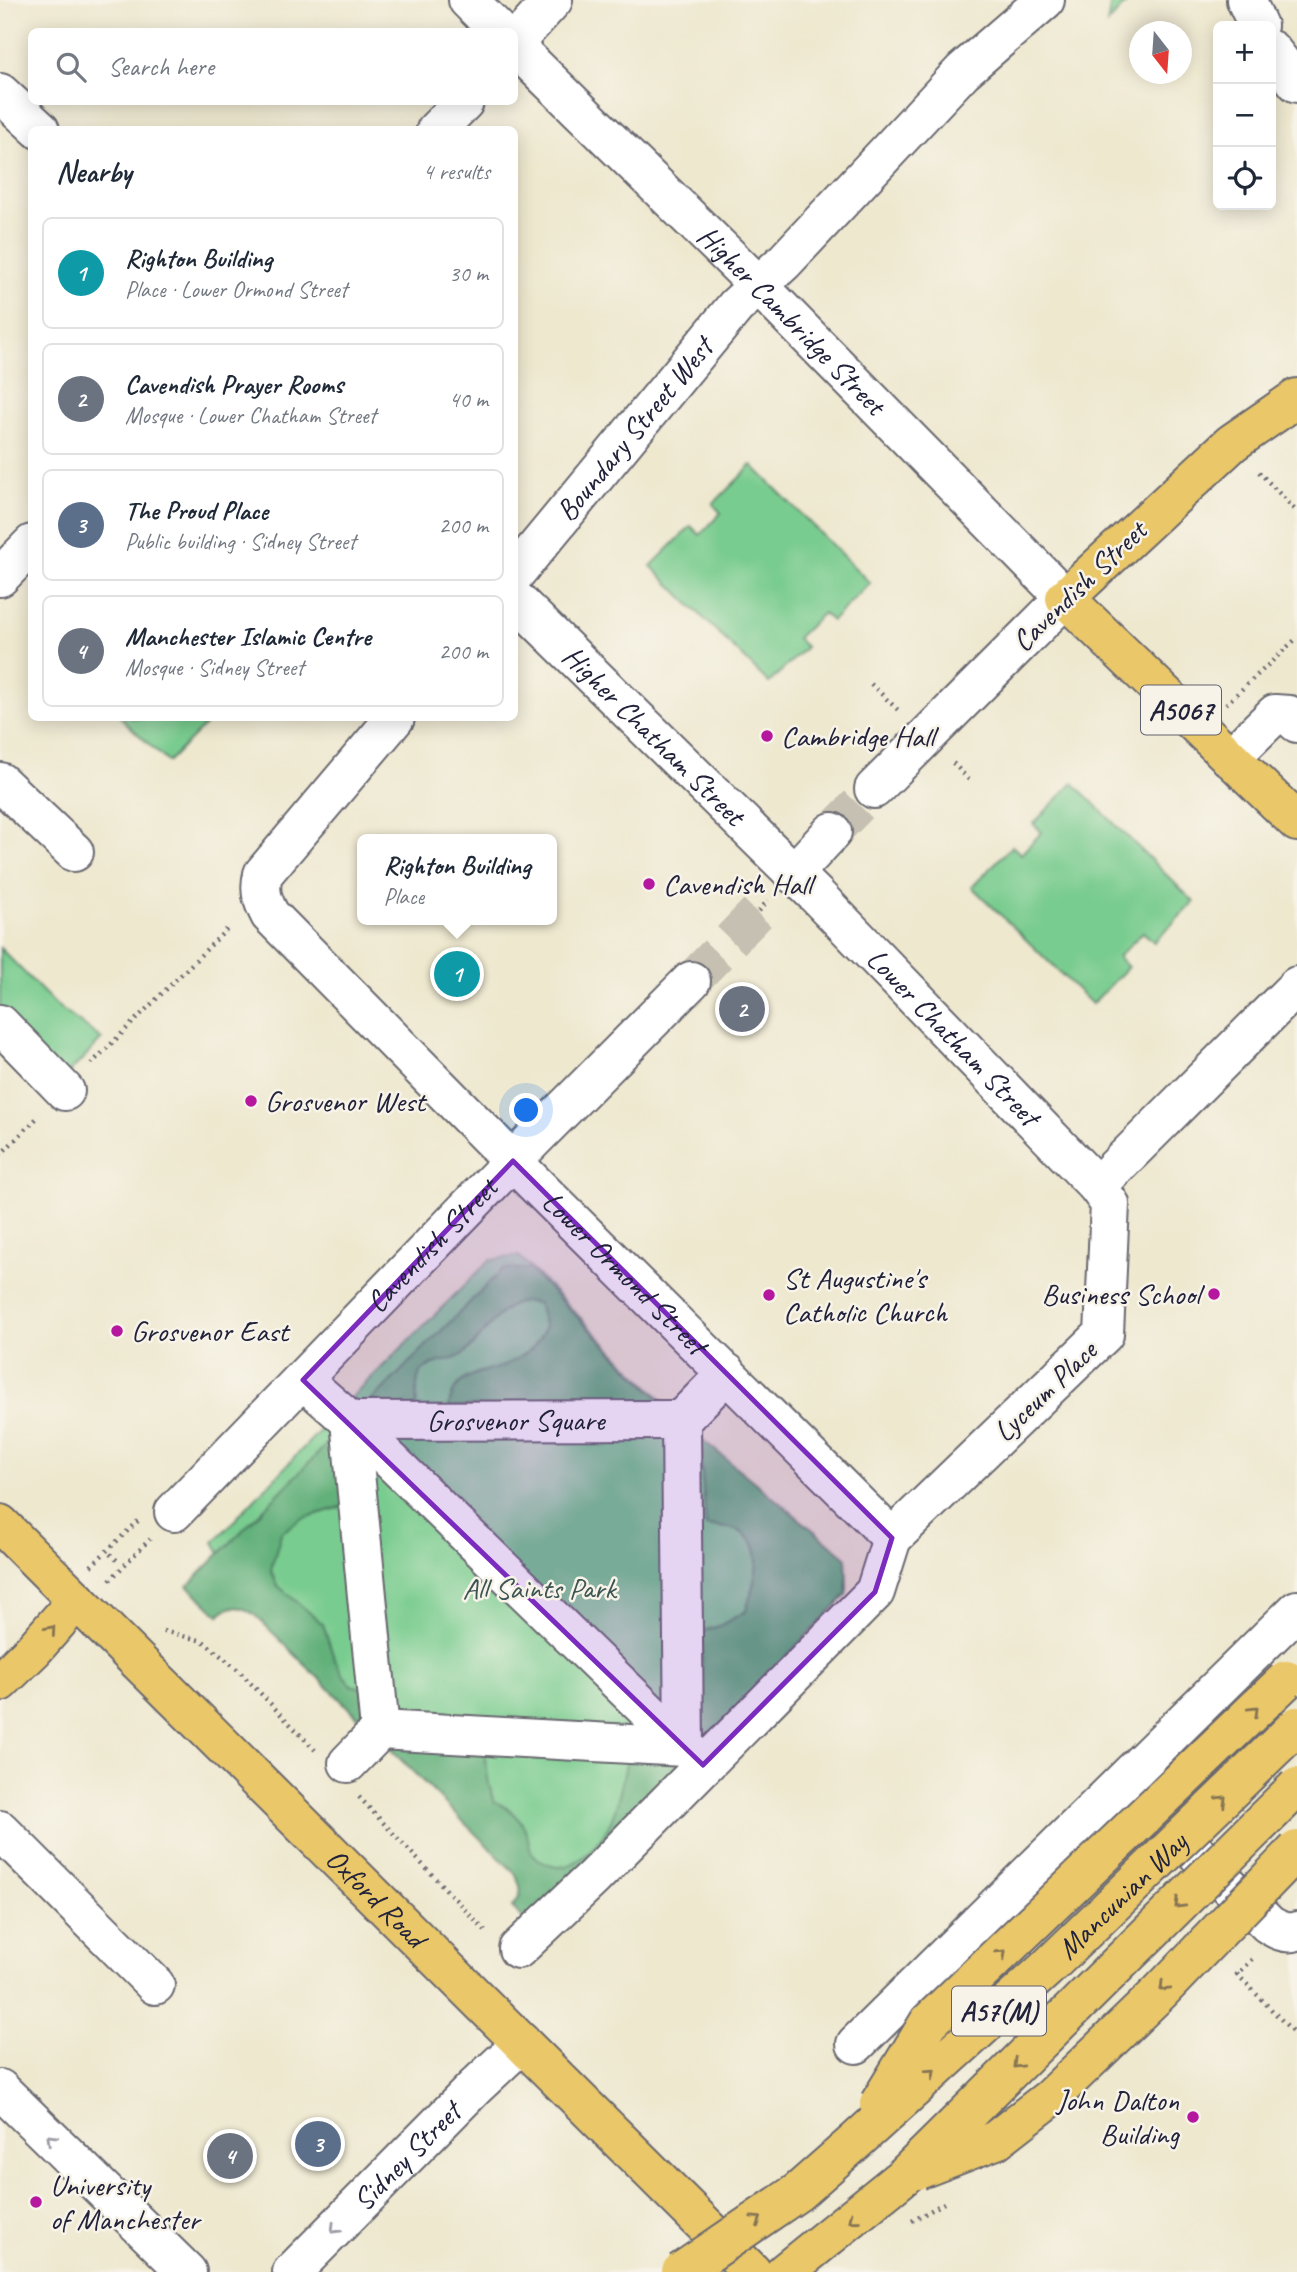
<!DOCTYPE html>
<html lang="en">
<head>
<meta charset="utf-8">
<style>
  :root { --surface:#fff; --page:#f6f6f7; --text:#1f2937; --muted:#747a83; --line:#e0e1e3; --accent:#b5179e }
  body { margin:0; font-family:Caveat,sans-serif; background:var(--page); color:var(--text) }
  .controls { position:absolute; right:21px; top:21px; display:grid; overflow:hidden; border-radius:10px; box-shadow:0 4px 18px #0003 }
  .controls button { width:63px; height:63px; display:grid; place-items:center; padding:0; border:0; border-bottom:2px solid var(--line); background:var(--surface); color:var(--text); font:35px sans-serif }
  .compass { position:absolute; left:1129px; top:21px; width:63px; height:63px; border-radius:50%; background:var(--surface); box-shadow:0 4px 18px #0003; rotate:163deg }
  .you { position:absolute; left:527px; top:1111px; width:24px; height:24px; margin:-18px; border:5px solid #fff; border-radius:50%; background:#1a73e8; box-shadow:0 0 0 10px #1a73e833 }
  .badge { display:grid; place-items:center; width:46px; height:46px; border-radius:50%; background:var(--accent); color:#fff; font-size:23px; font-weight:700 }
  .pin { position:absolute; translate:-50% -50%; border:4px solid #fff; box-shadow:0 2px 7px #0006 }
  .popup { position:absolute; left:357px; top:834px; width:200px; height:91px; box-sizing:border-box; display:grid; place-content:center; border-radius:10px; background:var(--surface); filter:drop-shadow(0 2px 5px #0005); font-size:23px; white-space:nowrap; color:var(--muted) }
  .popup b { font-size:26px; color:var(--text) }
  .popup::after { content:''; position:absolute; left:50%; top:100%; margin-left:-14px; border:14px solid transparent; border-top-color:var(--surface) }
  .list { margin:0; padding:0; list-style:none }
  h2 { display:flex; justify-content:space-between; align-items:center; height:91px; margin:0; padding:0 28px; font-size:30px }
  h2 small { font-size:23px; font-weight:400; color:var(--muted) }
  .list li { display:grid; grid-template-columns:46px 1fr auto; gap:21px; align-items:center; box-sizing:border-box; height:112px; margin:0 14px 14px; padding:0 14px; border:2px solid var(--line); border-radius:10px }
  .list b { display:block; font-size:26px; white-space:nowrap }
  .list p { margin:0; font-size:23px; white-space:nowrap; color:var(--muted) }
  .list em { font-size:23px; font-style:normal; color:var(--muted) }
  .icon { flex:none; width:38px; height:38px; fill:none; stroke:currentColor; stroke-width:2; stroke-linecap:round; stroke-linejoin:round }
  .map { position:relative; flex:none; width:1297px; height:2272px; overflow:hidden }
  .search { position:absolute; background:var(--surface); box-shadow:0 4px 18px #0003; left:28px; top:28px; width:490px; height:77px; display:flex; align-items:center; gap:18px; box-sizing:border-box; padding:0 24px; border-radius:10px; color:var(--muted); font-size:26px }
  .panel { position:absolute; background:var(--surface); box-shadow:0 4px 18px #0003; left:28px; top:126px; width:490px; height:595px; border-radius:10px }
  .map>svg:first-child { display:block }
  .green { fill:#79cc8f; stroke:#4e7765; stroke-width:2 }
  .forest { fill:#62b07a; stroke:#42695a; stroke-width:2 }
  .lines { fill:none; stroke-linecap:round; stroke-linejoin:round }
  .minor-tunnel { stroke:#c5c0b1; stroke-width:38; stroke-dasharray:38 19; stroke-linecap:butt }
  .minor-casing { stroke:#69676f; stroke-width:42 }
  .major-casing { stroke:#69676f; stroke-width:42 }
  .highway-casing { stroke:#69676f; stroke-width:42 }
  .path { stroke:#69676f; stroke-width:4.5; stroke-dasharray:2 5; stroke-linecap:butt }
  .minor { stroke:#fff; stroke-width:38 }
  .major { stroke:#eac769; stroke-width:38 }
  .highway { stroke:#eac769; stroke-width:38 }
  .highway-bridge-casing { stroke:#69676f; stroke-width:42; stroke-linecap:butt }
  .highway-bridge { stroke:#eac769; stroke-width:38 }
  .oneway { stroke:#867452 }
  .oneway2 { stroke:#9c9ca7 }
  .marked { fill:#7b2cbf; fill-opacity:0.2; stroke:#7b2cbf; stroke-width:5; stroke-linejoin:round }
  .poi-dot { fill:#b5179e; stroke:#f7f3e8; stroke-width:2.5 }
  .labels { text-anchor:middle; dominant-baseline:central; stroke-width:5; stroke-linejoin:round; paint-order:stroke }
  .shield { fill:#f7f3e8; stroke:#62616f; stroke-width:2 }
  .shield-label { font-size:28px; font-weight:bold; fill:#22223b }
  .street-label { font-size:30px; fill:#22223b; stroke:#f7f3e8 }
  .poi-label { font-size:30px; fill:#22223b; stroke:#f7f3e8; text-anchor:start }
  .park-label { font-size:30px; fill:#3c5554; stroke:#f7f3e8 }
</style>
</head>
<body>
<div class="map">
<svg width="1297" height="2272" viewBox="0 0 1297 2272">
  <rect width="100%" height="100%" fill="#f7f3e8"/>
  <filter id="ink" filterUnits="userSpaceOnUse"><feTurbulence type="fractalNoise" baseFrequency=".0143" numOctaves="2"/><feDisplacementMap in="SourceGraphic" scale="14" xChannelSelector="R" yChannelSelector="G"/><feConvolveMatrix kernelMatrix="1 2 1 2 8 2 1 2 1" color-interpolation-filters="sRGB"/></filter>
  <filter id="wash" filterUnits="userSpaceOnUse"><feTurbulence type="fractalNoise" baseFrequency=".00686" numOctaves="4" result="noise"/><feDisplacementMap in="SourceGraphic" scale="28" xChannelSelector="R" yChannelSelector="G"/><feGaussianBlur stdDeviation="1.57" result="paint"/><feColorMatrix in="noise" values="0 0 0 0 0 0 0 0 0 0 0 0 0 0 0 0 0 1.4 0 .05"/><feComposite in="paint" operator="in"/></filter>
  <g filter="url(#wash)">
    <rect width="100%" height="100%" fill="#eee8cf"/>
    <path class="green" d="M 1111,0 L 1129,0 L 1107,24 Z
      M 752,465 L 870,583 L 832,621 L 823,613 L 797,638 L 806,647 L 769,683 L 651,566 L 691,526 L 700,535 L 721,513 L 713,504 Z
      M 121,718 L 212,718 L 168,762 Z
      M 1073,783 L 1194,902 L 1154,942 L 1143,932 L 1118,957 L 1128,967 L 1092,1004 L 972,887 L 1012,846 L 1021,854 L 1042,832 L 1033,824 Z
      M 0,948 L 56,1005 L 102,1039 L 64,1078 L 0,1010 Z
      M 519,1256 L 699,1437 L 846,1557 L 847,1594 L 526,1921 L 512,1907 C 524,1895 522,1887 515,1873 L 255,1615 C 243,1606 230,1603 219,1615 L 188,1586 L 220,1553 L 214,1542 L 346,1403 L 490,1260 Z"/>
    <path class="forest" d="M 503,1269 L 529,1269 L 663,1402 L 449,1407 C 452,1383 468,1374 489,1370 C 503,1368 523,1356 533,1347 C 538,1342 541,1335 545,1328 L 538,1303 C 534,1303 527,1301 522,1302 C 495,1307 483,1341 462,1355 C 449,1363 433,1360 422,1371 C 414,1380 418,1398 416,1408 L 361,1411 Z
      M 338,1433 L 344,1506 L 301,1519 L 281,1533 L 271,1570 L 277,1585 L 323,1624 L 334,1658 L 343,1675 L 352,1685 L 362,1688 L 364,1722 L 255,1615 C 243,1606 230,1603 219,1615 L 188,1586 Z
      M 699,1437 L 846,1557 L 847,1594 L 698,1749 L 703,1631 L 719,1626 L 746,1611 C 753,1585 772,1540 733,1529 C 725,1527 714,1527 706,1526 Z
      M 383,1741 L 484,1752 L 489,1785 L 495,1802 C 512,1810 522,1817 527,1835 C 529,1840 529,1847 531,1851 C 537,1860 549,1867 559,1867 C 570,1867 579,1861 588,1853 C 617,1826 618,1798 627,1760 L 686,1763 L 526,1921 L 512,1907 C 524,1895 522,1887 515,1873 Z"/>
  </g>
  <g filter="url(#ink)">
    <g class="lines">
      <path class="minor-tunnel" d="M 832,832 L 874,789
        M 691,981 L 759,911"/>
      <g class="minor-casing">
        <g id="minor">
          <path d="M 468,0 L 500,32"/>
          <path d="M 1246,0 L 1258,26"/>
          <path d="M 514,43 L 553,0"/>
          <path id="s1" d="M 514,46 L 759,286 L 1065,598 L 874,789"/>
          <path d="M 1271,50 L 1297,83"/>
          <path d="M 0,93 L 40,130"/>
          <path d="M 436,130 L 464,102"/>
          <path id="s2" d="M 514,575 L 736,306 L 784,262 L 963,71 L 1045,0"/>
          <path d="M 0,577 L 32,544"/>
          <path id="s3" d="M 514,598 L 816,895 L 1097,1186 L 1110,1204 L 1104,1334 L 892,1538"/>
          <path id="s4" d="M 395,718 L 263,874 C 259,890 262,900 270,915 L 534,1183 L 892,1538 L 875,1592 L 593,1878 L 518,1949"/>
          <path d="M 1230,758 L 1275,714 L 1289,715 L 1297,723"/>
          <path d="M 0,782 L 74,852"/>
          <path d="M 793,874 L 832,832"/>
          <path d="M 0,1024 L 65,1091"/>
          <path d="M 1097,1186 L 1297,986"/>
          <path d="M 303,1380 L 350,1421 L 692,1754"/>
          <path id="s5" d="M 174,1512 L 531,1142 L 691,981"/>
          <path id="s6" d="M 380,1730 L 350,1421 L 681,1420"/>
          <path d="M 348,1763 L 380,1730 L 684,1747 L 681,1420 L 727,1373"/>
          <path d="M 1128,1785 L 1268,1924 C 1277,1930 1286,1935 1297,1931"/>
          <path d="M 0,1830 L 155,1985"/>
          <path d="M 856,2044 L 1297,1610"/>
          <path d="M 0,2089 L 187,2272"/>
          <path id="s7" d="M 292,2272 L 475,2087 L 522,2043"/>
        </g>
      </g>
      <g class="major-casing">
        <g id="major">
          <path d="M 1297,398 L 1232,443 L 1065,598 L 1297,822"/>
          <path id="s8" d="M 0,1524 L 752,2272"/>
          <path d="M 0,1682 L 34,1649 L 77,1600"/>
        </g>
      </g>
      <g class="highway-casing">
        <path id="highway" d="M 785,2272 L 905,2175"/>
      </g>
      <path class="path" d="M 1259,472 L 1297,512
        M 871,684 L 899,711
        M 1226,704 L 1297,638
        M 953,763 L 972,783
        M 759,911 L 768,900
        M 91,1064 L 227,929
        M 0,1155 L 38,1117
        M 110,1554 L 119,1562
        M 91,1566 L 138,1521
        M 110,1580 L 150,1539
        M 163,1631 L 203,1641 L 238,1670 L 315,1750
        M 359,1797 L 485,1931
        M 1252,1959 L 1237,1974 L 1297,2036
        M 912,2221 L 944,2203"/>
      <use href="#minor" class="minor"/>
      <use href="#major" class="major"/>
      <use href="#highway" class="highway"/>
      <g class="highway-bridge-casing">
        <g id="highway-bridge">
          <path d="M 879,2104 L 929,2022 L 1286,1680"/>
          <path d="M 918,2170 L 996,2140 L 1050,2098 L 1160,1992 L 1297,1850"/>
          <path d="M 905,2175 L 1297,1787"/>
          <path id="s9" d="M 681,2272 L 798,2192 L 856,2141 L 1046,1969 L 1297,1726"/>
        </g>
      </g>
      <use href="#highway-bridge" class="highway-bridge"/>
    </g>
    <defs><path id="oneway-chevron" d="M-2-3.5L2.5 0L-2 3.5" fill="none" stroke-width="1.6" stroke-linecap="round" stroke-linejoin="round" transform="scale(1.75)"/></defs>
    <g class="oneway">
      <use href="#oneway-chevron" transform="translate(51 1630) rotate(-49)"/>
      <use href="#oneway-chevron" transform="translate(1254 1711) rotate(-44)"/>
      <use href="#oneway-chevron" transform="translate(1222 1800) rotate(-44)"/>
      <use href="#oneway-chevron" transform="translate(1179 1904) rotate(135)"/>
      <use href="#oneway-chevron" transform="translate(1002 1954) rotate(-43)"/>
      <use href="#oneway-chevron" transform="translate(1164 1987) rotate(135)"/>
      <use href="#oneway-chevron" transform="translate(1017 2064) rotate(135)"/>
      <use href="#oneway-chevron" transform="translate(931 2073) rotate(-42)"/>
      <use href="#oneway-chevron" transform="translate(853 2219) rotate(141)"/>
      <use href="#oneway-chevron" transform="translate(757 2220) rotate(-34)"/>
    </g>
    <g class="oneway2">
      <use href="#oneway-chevron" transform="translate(51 2139) rotate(-136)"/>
      <use href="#oneway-chevron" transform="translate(335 2229) rotate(135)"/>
    </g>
  </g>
  <path class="marked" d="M 513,1161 L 892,1538 L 875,1592 L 703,1765 L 303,1380 Z"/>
  <g class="poi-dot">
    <circle cx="767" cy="736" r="7"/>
    <circle cx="649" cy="884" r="7"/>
    <circle cx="251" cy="1101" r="7"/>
    <circle cx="1214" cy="1294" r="7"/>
    <circle cx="769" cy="1295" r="7"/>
    <circle cx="117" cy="1331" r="7"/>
    <circle cx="1193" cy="2117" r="7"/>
    <circle cx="36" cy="2202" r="7"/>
  </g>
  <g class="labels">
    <g class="shield">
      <rect x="1141" y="685.5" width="80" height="49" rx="5"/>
      <rect x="952" y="1986.5" width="94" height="49" rx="5"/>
    </g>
    <g class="shield-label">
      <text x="1181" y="710">A5067</text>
      <text x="999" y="2011">A57(M)</text>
    </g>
    <g class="street-label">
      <text stroke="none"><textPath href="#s1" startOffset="390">Higher Cambridge Street</textPath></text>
      <text stroke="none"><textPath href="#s2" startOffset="189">Boundary Street West</textPath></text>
      <text transform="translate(1079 586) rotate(-44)">Cavendish Street</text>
      <text stroke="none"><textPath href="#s3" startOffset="196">Higher Chatham Street</textPath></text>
      <text stroke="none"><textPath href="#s3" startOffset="621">Lower Chatham Street</textPath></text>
      <text stroke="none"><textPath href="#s5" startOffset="371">Cavendish Street</textPath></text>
      <text stroke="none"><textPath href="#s4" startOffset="751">Lower Ormond Street</textPath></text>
      <text transform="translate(1045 1391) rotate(-44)">Lyceum Place</text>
      <text stroke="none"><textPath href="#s6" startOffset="476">Grosvenor Square</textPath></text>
      <text stroke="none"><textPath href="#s9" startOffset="581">Mancunian Way</textPath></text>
      <text stroke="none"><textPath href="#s8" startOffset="530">Oxford Road</textPath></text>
      <text stroke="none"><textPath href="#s7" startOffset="163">Sidney Street</textPath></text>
    </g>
    <g class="poi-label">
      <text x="781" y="736">Cambridge Hall</text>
      <text x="663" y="884">Cavendish Hall</text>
      <text x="265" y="1101">Grosvenor West</text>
      <text x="783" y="1278">St Augustine's<tspan x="783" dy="34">Catholic Church</tspan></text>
      <text x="1200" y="1294" text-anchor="end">Business School</text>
      <text x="131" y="1331">Grosvenor East</text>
      <text x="1179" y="2100" text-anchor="end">John Dalton<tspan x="1179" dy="34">Building</tspan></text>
      <text x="50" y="2185">University<tspan x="50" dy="34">of Manchester</tspan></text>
    </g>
    <g class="park-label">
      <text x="539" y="1588">All Saints Park</text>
    </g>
  </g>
</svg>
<div class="controls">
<button>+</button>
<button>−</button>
<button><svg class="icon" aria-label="locate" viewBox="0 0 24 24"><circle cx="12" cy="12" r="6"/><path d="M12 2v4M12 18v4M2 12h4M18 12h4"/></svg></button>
</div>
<svg class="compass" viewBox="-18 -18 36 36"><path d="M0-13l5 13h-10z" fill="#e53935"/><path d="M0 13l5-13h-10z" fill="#747a83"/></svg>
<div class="you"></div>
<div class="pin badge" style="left:457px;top:974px;background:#0f9aa8">1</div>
<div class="popup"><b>Righton Building</b>Place</div>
<div class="pin badge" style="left:742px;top:1009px;background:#6b7280">2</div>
<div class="pin badge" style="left:318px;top:2144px;background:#5c6f8a">3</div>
<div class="pin badge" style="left:230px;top:2156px;background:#6b7280">4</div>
<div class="search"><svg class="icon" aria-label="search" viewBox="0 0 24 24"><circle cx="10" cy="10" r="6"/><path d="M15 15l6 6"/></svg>Search here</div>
<section class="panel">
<h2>Nearby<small>4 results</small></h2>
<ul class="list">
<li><span class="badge" style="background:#0f9aa8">1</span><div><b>Righton Building</b><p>Place · Lower Ormond Street</p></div><em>30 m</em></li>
<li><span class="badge" style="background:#6b7280">2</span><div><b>Cavendish Prayer Rooms</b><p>Mosque · Lower Chatham Street</p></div><em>40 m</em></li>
<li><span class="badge" style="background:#5c6f8a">3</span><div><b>The Proud Place</b><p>Public building · Sidney Street</p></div><em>200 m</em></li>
<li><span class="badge" style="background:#6b7280">4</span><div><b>Manchester Islamic Centre</b><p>Mosque · Sidney Street</p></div><em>200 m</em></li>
</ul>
</section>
</div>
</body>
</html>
